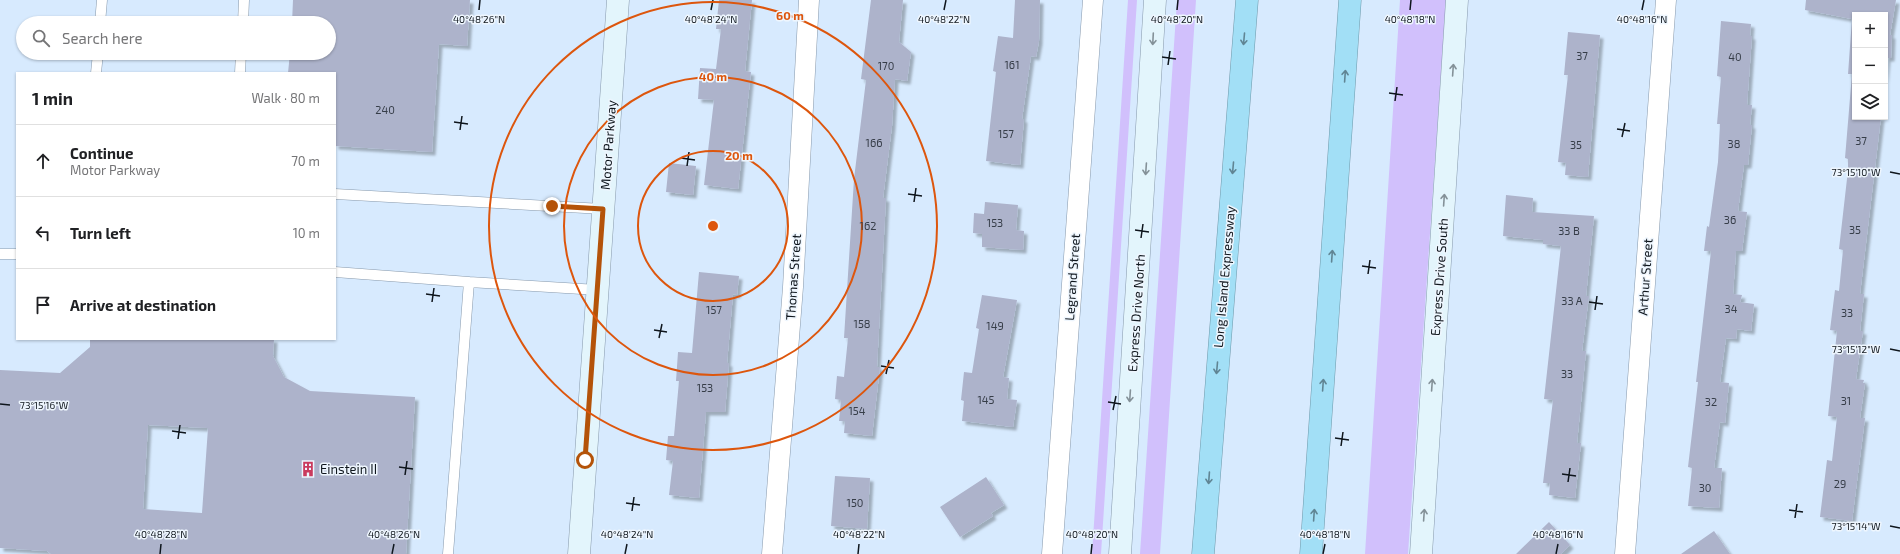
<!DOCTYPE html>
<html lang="en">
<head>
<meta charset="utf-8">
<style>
  :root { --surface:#fff; --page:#f6f6f6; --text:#202124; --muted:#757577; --line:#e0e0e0 }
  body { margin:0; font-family:"Exo 2",sans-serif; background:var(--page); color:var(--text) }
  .controls { position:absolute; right:12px; top:12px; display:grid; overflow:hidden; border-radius:0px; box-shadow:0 1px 3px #0004 }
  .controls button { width:36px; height:36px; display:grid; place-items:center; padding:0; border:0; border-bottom:1px solid var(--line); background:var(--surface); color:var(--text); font:20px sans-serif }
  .stop { position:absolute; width:12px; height:12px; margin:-9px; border:3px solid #b45309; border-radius:50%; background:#fff }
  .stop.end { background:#b45309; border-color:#fff; box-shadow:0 1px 4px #0008 }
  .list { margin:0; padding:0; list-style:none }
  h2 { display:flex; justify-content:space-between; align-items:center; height:52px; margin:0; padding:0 16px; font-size:17px }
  h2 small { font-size:13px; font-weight:400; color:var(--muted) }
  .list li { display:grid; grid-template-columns:26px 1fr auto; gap:12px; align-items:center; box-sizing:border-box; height:72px; padding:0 16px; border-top:1px solid var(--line) }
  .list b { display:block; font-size:15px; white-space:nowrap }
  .list p { margin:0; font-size:13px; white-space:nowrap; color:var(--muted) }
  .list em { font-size:13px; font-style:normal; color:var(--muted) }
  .icon { flex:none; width:22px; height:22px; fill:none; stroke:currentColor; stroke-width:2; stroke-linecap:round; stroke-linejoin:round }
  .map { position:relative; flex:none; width:1900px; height:554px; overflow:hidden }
  .search { position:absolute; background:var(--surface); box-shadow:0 1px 3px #0004; left:16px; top:16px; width:320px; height:44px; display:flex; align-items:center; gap:10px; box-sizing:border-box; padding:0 14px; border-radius:22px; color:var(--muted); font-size:15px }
  .panel { position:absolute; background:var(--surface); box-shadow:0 1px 3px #0004; left:16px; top:72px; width:320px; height:268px; border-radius:0px }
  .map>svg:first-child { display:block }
  .green { fill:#d1c0fc }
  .building { fill:#adb3cb; fill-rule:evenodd; filter:url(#shadow) }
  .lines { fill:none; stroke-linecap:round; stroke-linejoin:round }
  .lane-casing { stroke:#8799ac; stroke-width:11 }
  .street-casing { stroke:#8799ac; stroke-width:21 }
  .secondary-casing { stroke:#8799ac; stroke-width:23 }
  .highway-casing { stroke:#6f99aa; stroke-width:23 }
  .lane { stroke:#fff; stroke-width:10 }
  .street { stroke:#fff; stroke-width:20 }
  .secondary { stroke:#e3f5fc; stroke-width:22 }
  .highway { stroke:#a2dff6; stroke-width:22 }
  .oneway { stroke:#849198 }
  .oneway2 { stroke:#608594 }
  .route { stroke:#b45309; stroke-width:5 }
  .ticks { fill:none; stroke:#0f161d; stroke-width:1.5 }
  .ring { fill:none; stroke:#dd560d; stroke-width:2 }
  .labels { text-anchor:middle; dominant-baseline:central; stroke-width:3; stroke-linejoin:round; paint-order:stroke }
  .number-label { font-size:11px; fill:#363d48 }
  .street-label { font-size:13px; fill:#0f161d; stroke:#eef6fe }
  .poi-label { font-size:13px; fill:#0f161d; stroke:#eef6fe; text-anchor:start }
  .ticks-label { font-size:10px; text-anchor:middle; fill:#0f161d; stroke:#eef6fe; stroke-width:3; stroke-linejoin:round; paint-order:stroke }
  .centre { fill:#dd560d; stroke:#eef6fe; stroke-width:2 }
  .ring-label { font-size:12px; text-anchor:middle; font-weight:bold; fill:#dd560d; stroke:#eef6fe; stroke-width:3; stroke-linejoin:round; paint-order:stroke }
</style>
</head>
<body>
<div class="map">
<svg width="1900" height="554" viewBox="0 0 1900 554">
  <defs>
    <filter id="shadow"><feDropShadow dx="3.5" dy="3.5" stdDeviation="1" flood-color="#0004"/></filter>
  </defs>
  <rect width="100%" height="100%" fill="#d7eafe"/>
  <path class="green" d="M 1128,0 L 1137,0 L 1101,554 L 1092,554 Z
    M 1177,0 L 1196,0 L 1160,554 L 1140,554 Z
    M 1400,0 L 1446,0 L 1408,554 L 1365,554 Z"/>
  <path class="building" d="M 293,0 L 470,0 L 467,46 L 439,44 L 432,152 L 335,146 L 335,73 L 288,73 L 290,53 L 329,53 L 329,23 L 292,23 Z
    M 719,0 L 752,0 L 745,71 L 751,72 L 738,189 L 704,185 L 714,100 L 698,99 L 700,68 L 716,69 L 721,29 L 716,29 Z
    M 871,0 L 903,0 L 899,42 L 911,52 L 907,81 L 895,79 L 892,126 L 883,198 L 886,198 L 877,367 L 880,367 L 872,436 L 844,433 L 845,421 L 839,421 L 841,400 L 835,399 L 837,376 L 844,377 L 848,338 L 844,338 L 854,179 L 866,80 L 861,79 Z
    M 1015,0 L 1040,0 L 1039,41 L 1036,57 L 1031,56 L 1022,119 L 1024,119 L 1020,165 L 986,161 L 996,72 L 993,71 L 998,36 L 1013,38 Z
    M 1806,0 L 1896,0 L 1890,35 L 1892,35 L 1891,58 L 1887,58 L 1885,80 L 1885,15 L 1855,15 L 1855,117 L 1881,117 L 1860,294 L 1864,294 L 1860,331 L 1863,331 L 1856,379 L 1864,380 L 1863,383 L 1865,383 L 1860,418 L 1865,418 L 1852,521 L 1820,517 L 1827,460 L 1832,461 L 1837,417 L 1828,416 L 1837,331 L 1830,330 L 1835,290 L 1839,291 L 1843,250 L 1839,249 L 1848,170 L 1848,159 L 1845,158 L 1852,74 L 1848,74 L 1852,19 L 1805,10 Z
    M 1721,21 L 1751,24 L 1750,36 L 1752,36 L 1747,105 L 1752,105 L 1750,125 L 1752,125 L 1748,165 L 1744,165 L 1738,211 L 1747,212 L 1742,251 L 1736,251 L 1733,294 L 1742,295 L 1740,302 L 1754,304 L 1751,331 L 1737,329 L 1736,339 L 1726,338 L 1720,382 L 1729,383 L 1725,423 L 1720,422 L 1714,468 L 1722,468 L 1719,508 L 1688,506 L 1692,468 L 1688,467 L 1698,382 L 1696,382 L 1711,251 L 1704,251 L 1707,226 L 1709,227 L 1718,162 L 1720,124 L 1717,124 L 1721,77 L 1717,76 Z
    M 1568,32 L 1600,35 L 1588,177 L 1565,175 L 1566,163 L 1558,162 L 1568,75 L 1564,75 Z
    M 669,163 L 696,166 L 693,195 L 666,192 Z
    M 1506,195 L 1533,198 L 1532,212 L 1594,216 L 1586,296 L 1589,296 L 1582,351 L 1586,351 L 1577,443 L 1581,443 L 1575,498 L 1549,495 L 1550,483 L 1543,483 L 1553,400 L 1544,399 L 1561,246 L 1543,244 L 1543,240 L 1503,236 Z
    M 985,202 L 1018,205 L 1016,230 L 1024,231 L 1023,250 L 982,247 L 982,234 L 973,233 L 974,213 L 984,214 Z
    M 699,272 L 739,276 L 737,295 L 733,294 L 727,363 L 729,363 L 725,412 L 706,412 L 699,498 L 669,495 L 673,461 L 666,460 L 668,436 L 674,436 L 679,381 L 676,381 L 678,352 L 692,353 Z
    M 982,295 L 1017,300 L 1003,377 L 1009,378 L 1007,399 L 1017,400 L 1013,427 L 962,421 L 964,401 L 961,400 L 964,372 L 972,373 L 979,329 L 976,328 Z
    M 90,339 L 274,339 L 273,356 L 284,377 L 310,391 L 415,397 L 406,554 L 51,554 L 47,551 L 0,548 L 0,370 L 60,373 L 90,347 ZM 148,425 L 208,428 L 202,513 L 143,509 Z
    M 835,476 L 870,478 L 867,529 L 831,526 Z
    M 986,477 L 1004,505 L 991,513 L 993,516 L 960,537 L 940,507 Z
    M 1549,522 L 1570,545 L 1561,554 L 1516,554 Z
    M 1714,531 L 1730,554 L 1681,554 Z"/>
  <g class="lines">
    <g class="lane-casing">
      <path id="lane" d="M 100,23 L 102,0
        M 243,23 L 244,0
        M 96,73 L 98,53
        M 240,73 L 241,53
        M 335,194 L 603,209
        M 0,254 L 17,254
        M 335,272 L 469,282 L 448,554
        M 469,282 L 598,290"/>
    </g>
    <g class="street-casing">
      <path id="street" d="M 772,554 L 793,287 L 809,0
        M 1052,554 L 1093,0
        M 1625,554 L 1666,0"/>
    </g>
    <g class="secondary-casing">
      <path id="secondary" d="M 579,554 L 618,0
        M 1120,554 L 1155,0
        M 1421,554 L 1457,0"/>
    </g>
    <g class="highway-casing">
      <path id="highway" d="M 1203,554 L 1247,0
        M 1311,554 L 1350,0"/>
    </g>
    <use href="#lane" class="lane"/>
    <use href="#street" class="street"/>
    <use href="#secondary" class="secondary"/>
    <use href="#highway" class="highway"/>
  </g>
  <defs><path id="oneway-shaft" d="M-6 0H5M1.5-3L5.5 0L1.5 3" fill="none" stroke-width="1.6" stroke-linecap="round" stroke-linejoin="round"/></defs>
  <g class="oneway">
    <use href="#oneway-shaft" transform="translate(1153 39) rotate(93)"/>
    <use href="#oneway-shaft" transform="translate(1453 70) rotate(-86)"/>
    <use href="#oneway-shaft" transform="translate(1146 169) rotate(94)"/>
    <use href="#oneway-shaft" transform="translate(1444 200) rotate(-86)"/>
    <use href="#oneway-shaft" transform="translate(1432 385) rotate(-86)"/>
    <use href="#oneway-shaft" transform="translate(1130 396) rotate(94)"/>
    <use href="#oneway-shaft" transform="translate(1424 515) rotate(-86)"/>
  </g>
  <g class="oneway2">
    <use href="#oneway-shaft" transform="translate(1244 39) rotate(95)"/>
    <use href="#oneway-shaft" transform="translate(1345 76) rotate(-86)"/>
    <use href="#oneway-shaft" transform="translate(1233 168) rotate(95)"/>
    <use href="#oneway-shaft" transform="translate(1332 256) rotate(-86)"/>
    <use href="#oneway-shaft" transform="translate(1217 368) rotate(95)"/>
    <use href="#oneway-shaft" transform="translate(1323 385) rotate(-86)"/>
    <use href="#oneway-shaft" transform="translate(1209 478) rotate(94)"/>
    <use href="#oneway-shaft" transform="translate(1314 515) rotate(-86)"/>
  </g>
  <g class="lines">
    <path class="route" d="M 552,206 L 603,209 L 585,460"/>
  </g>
  <path class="ticks" d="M 479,10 L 480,0M 711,10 L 713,0M 944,10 L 946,0M 1177,10 L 1178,0M 1410,10 L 1411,0M 1642,10 L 1644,0M 1162,57 L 1176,59M 1168,65 L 1170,51M 1389,93 L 1403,95M 1395,101 L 1397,87M 454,122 L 468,124M 1617,129 L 1630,131M 460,130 L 462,116M 1622,137 L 1625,123M 681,158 L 695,160M 687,166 L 689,152M 1890,172 L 1900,174M 908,194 L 922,196M 914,202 L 916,188M 1135,230 L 1149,232M 1141,238 L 1143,224M 1362,266 L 1376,268M 1368,274 L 1370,260M 426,294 L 440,296M 432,302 L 434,288M 1589,302 L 1603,304M 1595,310 L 1597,296M 654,330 L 667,332M 659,338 L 662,324M 1890,349 L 1900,351M 881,366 L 894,368M 886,374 L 889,360M 1108,402 L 1121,404M 0,404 L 10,405M 1113,410 L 1116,396M 172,431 L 186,433M 1335,438 L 1349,440M 178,439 L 180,425M 1341,446 L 1343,432M 399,467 L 413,469M 1562,474 L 1576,476M 405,475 L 407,461M 1568,482 L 1570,468M 626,503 L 640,505M 1789,510 L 1803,512M 632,511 L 634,497M 1795,518 L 1797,504M 1890,526 L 1900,528M 160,554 L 161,544M 392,554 L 394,544M 625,554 L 627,544M 858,554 L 859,544M 1091,554 L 1092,544M 1323,554 L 1325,544M 1556,554 L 1558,544"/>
  <g class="ring">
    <circle cx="713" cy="226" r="75"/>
    <circle cx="713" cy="226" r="149"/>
    <circle cx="713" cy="226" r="224"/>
  </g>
  <defs>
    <g id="building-bare" transform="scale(1.2)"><path d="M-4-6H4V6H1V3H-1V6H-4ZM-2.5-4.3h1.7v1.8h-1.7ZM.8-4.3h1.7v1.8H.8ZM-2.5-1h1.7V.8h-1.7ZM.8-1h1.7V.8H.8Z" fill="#ca3b5e" stroke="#eef6fe" stroke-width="2.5" paint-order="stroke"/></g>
  </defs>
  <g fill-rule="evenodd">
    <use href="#building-bare" x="308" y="469"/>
  </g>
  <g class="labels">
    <g class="number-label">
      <text x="1582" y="55">37</text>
      <text x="1735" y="56">40</text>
      <text x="1012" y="64">161</text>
      <text x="886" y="65">170</text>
      <text x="385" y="109">240</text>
      <text x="1006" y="133">157</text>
      <text x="1861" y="140">37</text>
      <text x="874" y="142">166</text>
      <text x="1734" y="143">38</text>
      <text x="1576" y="144">35</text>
      <text x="1730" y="219">36</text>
      <text x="995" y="222">153</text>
      <text x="868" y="225">162</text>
      <text x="1855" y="229">35</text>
      <text x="1569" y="230">33 B</text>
      <text x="1572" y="300">33 A</text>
      <text x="1731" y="308">34</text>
      <text x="714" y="309">157</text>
      <text x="1847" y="312">33</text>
      <text x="862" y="323">158</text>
      <text x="995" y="325">149</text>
      <text x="1567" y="373">33</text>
      <text x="705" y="387">153</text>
      <text x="986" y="399">145</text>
      <text x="1846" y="400">31</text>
      <text x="1711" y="401">32</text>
      <text x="857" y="410">154</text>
      <text x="1840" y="483">29</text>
      <text x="1705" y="487">30</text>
      <text x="855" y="502">150</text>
    </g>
    <g class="street-label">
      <text transform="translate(608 145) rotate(-86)">Motor Parkway</text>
      <text transform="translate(793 277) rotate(-86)">Thomas Street</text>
      <text transform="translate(1072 277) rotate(-86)">Legrand Street</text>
      <text transform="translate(1224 277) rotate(-85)">Long Island Expressway</text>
      <text transform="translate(1439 277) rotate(-86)">Express Drive South</text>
      <text transform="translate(1645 277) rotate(-86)">Arthur Street</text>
      <text transform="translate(1136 313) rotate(-86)">Express Drive North</text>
    </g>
    <g class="poi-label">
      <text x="320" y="469">Einstein II</text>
    </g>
  </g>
  <g class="ticks-label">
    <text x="479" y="23">40°48'26"N</text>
    <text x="711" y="23">40°48'24"N</text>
    <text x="944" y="23">40°48'22"N</text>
    <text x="1177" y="23">40°48'20"N</text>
    <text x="1410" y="23">40°48'18"N</text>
    <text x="1642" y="23">40°48'16"N</text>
    <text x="1856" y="176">73°15'10"W</text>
    <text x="1856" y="353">73°15'12"W</text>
    <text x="44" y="409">73°15'16"W</text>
    <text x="1856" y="530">73°15'14"W</text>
    <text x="161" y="538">40°48'28"N</text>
    <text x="394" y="538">40°48'26"N</text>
    <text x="627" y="538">40°48'24"N</text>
    <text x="859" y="538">40°48'22"N</text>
    <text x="1092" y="538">40°48'20"N</text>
    <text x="1325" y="538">40°48'18"N</text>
    <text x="1558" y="538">40°48'16"N</text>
  </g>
  <circle cx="713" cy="226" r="6" class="centre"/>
  <g class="ring-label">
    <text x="790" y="20">60 m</text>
    <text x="713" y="81">40 m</text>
    <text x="739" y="160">20 m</text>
  </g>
</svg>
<div class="controls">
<button>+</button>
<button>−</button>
<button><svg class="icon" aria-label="layers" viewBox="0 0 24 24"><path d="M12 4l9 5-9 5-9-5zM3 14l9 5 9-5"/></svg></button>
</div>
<div class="stop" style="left:585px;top:460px"></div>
<div class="stop end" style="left:552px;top:206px"></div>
<div class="search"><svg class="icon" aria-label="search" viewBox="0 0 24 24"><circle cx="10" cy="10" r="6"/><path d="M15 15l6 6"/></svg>Search here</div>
<section class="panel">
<h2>1 min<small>Walk · 80 m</small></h2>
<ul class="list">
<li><svg class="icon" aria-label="ahead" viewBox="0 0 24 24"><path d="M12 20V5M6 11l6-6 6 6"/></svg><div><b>Continue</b><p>Motor Parkway</p></div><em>70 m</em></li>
<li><svg class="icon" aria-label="left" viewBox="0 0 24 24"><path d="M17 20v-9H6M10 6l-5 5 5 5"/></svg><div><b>Turn left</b></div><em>10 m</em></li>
<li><svg class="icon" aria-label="arrive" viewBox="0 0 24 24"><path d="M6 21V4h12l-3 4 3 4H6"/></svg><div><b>Arrive at destination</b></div></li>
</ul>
</section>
</div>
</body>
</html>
